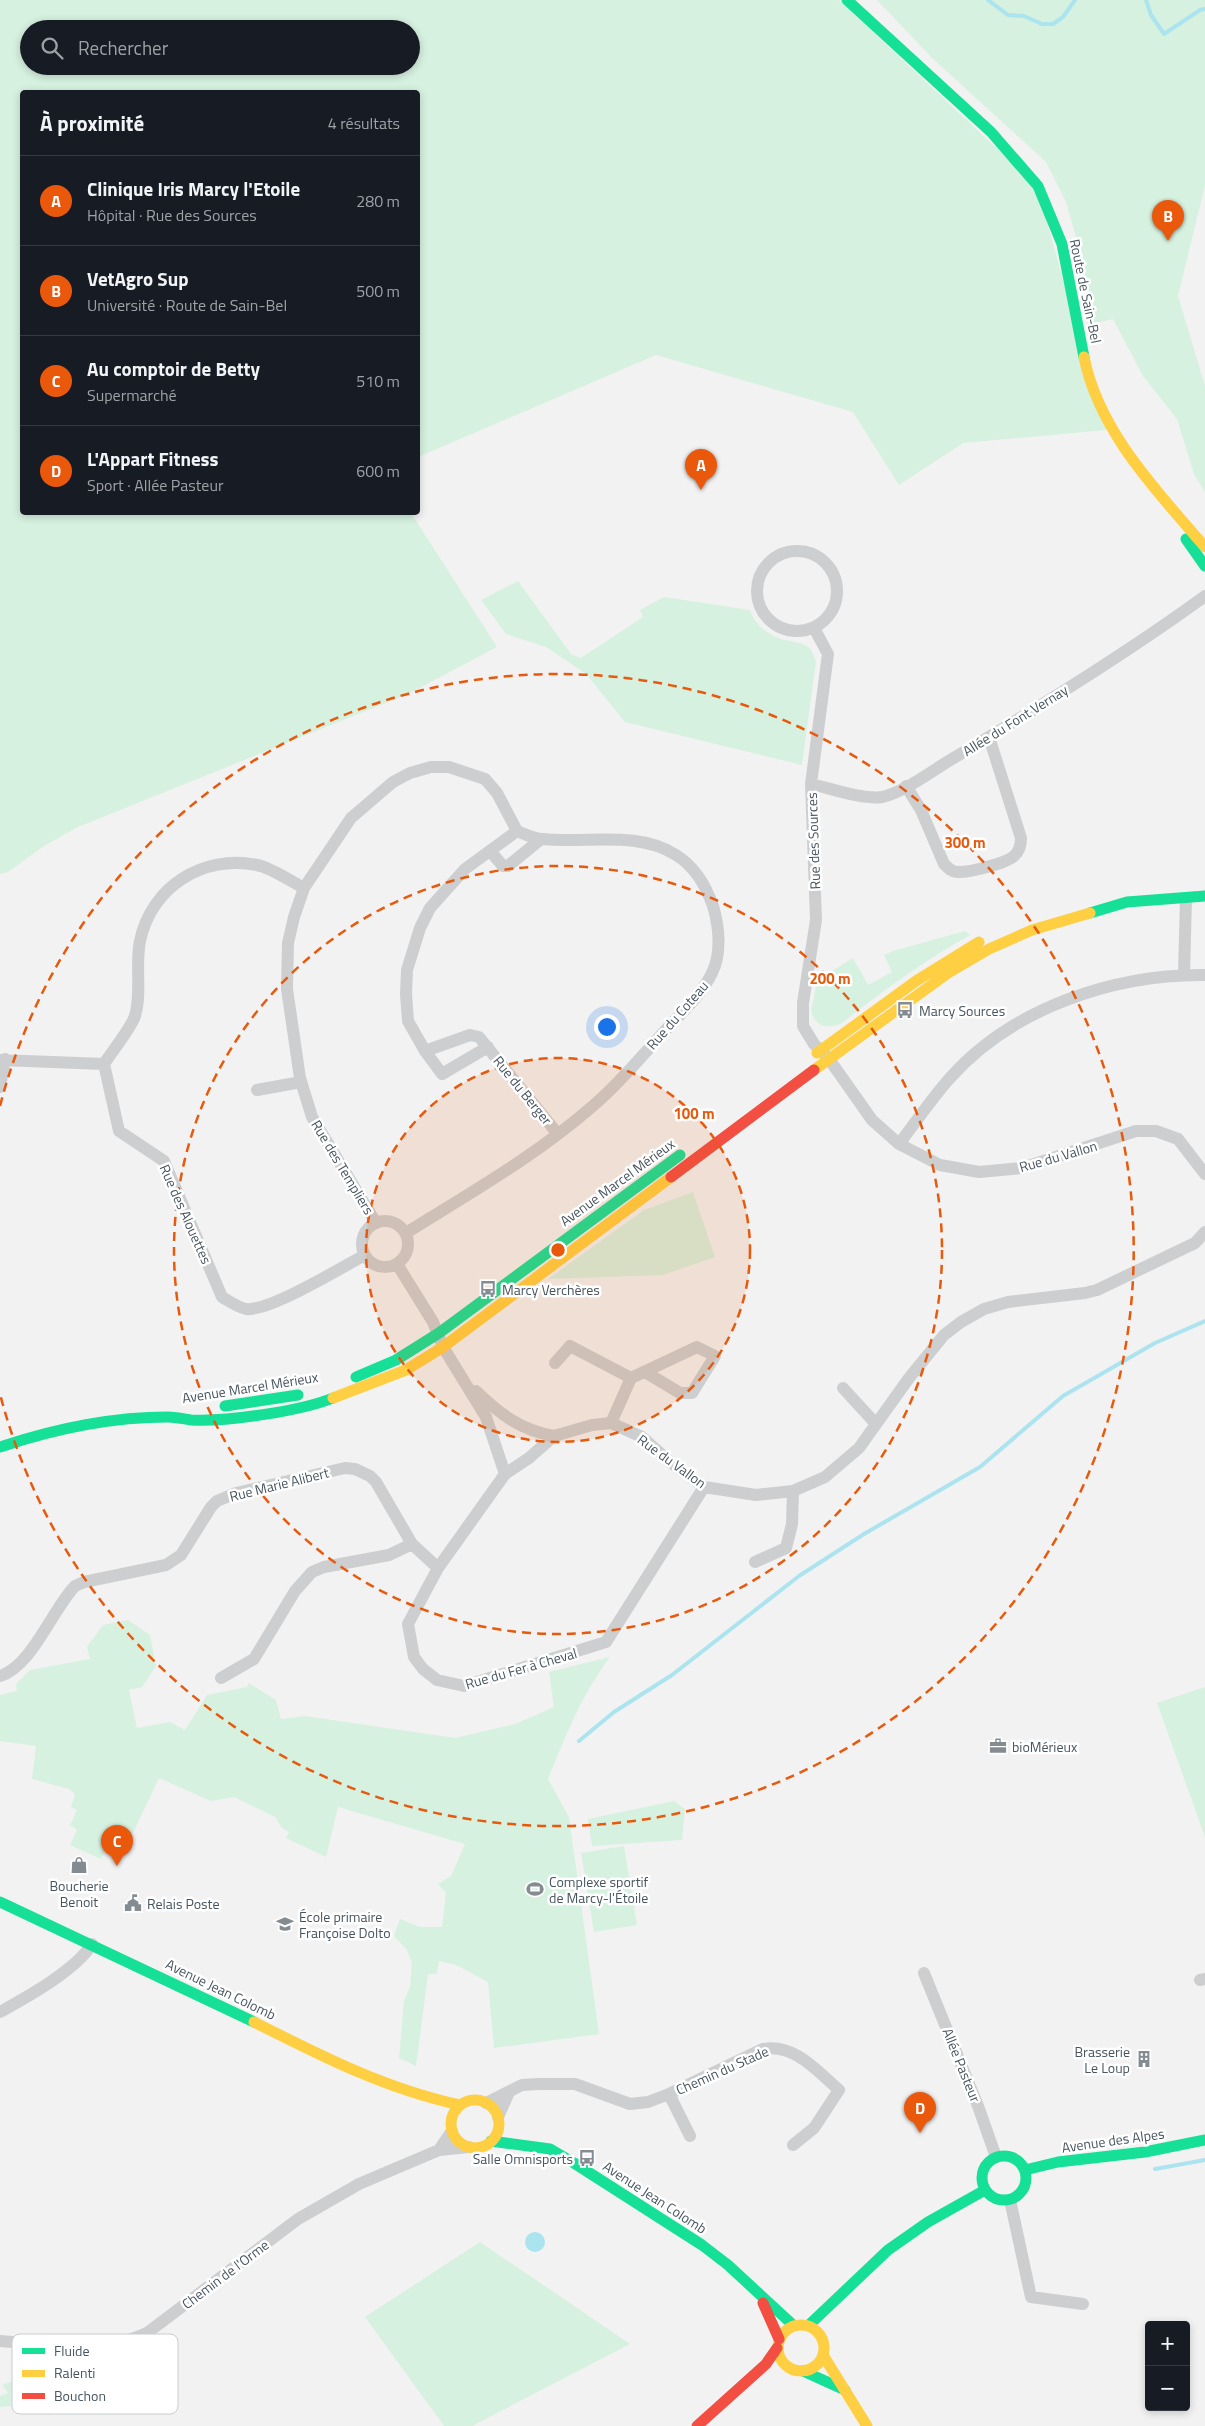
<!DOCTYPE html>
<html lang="fr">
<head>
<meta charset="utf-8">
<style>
  :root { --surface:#171b24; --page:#20242c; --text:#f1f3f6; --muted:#9ea1a6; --line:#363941; --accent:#ea580c }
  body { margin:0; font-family:"Titillium Web",sans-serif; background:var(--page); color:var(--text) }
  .controls { position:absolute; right:15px; bottom:15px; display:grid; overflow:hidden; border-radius:5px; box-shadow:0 2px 8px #0003 }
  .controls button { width:45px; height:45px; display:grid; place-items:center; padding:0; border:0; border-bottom:1px solid var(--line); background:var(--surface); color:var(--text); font:25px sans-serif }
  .you { position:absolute; left:606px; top:1026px; width:18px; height:18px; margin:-12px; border:4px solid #fff; border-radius:50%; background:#1a73e8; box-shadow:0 0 0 8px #1a73e833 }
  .badge { display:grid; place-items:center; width:32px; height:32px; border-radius:50%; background:var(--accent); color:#fff; font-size:16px; font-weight:700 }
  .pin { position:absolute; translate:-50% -41px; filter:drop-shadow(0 1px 2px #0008) }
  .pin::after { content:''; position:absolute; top:26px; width:18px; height:15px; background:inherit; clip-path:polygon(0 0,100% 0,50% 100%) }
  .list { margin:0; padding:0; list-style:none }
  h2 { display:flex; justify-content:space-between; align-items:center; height:65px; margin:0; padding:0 20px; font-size:21px }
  h2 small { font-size:16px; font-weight:400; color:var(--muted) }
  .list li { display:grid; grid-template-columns:32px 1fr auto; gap:15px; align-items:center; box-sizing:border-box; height:90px; padding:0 20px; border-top:1px solid var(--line) }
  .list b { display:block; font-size:19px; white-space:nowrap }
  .list p { margin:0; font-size:16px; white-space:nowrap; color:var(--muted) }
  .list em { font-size:16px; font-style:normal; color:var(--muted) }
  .icon { flex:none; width:28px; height:28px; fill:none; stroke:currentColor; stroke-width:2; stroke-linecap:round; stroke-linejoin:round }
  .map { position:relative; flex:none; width:1205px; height:2426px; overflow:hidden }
  .search { position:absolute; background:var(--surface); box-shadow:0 2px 8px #0003; left:20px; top:20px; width:400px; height:55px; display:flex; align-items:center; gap:12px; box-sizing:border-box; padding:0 18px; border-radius:28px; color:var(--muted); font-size:19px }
  .panel { position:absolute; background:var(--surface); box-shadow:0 2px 8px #0003; left:20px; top:90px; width:400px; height:425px; border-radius:5px }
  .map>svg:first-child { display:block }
  .green { fill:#d6f1df; fill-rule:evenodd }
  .water { fill:#abe4ee }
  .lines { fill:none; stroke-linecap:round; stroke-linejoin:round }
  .stream { stroke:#abe4ee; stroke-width:4 }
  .street { stroke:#ccced0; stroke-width:12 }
  .fast { stroke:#16e098; stroke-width:11 }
  .slow { stroke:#ffcf43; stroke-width:11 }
  .jam { stroke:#f24e42; stroke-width:11 }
  .ring { fill:none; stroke:#e8590c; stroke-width:2.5; stroke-dasharray:9 6 }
  .labels { text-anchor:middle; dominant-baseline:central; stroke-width:5; stroke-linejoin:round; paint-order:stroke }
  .street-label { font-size:14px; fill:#48555f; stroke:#fff }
  .poi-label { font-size:14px; fill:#48555f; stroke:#fff; text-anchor:start }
  .key { fill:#fff; stroke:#c8cccf; stroke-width:1 }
  .key-label { font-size:14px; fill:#48555f }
  .centre { fill:#e8590c; stroke:#fff; stroke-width:2.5 }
  .ring-label { font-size:15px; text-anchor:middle; font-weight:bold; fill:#e8590c; stroke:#fff; stroke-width:5; stroke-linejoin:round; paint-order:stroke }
</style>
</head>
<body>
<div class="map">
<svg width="1205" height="2426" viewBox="0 0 1205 2426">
  <rect width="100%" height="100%" fill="#f2f2f2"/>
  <path class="green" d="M 0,0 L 839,0 L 1027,177 L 1043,209 L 1106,430 L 963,443 L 899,485 L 853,412 L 656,355 L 418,457 L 418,92 L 22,92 L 22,512 L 411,513 L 497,647 L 408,694 L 78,827 L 44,846 L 8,872 L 0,874 ZM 29,29 L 411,29 L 411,66 L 29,66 Z
    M 877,0 L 1205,0 L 1205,185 L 1178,296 L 1205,386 L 1205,492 L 1194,474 L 1177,419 L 1143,376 L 1113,319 L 1091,324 L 1082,258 L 1066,202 L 1046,162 L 931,57 Z
    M 518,581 L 571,654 L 581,658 L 643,617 L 640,610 L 664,597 L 750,610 C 754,623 767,635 781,639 C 790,642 804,641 811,650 C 813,653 814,657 816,661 L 802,765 L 625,722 L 586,674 L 546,647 L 506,634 L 481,600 Z
    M 965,931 L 970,935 C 925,960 883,991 842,1023 C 828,1030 814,1027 811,1010 L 819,973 L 822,971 L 824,976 L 853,958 L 868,985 L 892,972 L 884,955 L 893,951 Z
    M 693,1192 L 715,1257 L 663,1275 L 548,1279 L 644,1210 Z
    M 128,1620 L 150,1635 L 156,1666 L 142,1687 L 129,1690 L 137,1728 L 170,1722 L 185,1730 L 207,1695 L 247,1687 L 249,1683 L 276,1700 L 281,1719 L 305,1716 L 455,1738 L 515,1724 L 554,1707 L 549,1672 L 610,1657 C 582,1694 565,1737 548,1779 L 569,1817 L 599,2034 L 494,2048 L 488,1982 L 456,1965 L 439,1961 L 437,1974 L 428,1974 L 416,2066 L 399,2058 L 404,2001 L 410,1987 L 412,1963 L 407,1950 L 394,1936 L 400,1919 L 420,1927 L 442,1927 L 446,1893 L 438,1884 L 451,1876 L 465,1844 L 338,1807 L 326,1857 L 286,1838 L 289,1832 L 282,1828 L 275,1817 L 234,1797 L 211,1801 L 159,1778 L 129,1841 L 113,1834 L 101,1859 L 70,1845 L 77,1830 L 70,1825 L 77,1810 L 71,1807 L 75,1794 L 69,1789 L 32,1779 L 36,1746 L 0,1741 L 0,1695 L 17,1691 L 16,1684 L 30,1670 L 90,1659 L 87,1647 L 103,1625 Z
    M 1205,1687 L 1205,1837 L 1157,1703 Z
    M 674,1801 L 685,1809 L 682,1840 L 592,1846 L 588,1819 Z
    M 624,1846 L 637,1925 L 594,1932 L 581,1853 Z
    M 480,2242 L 630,2344 L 472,2426 L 444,2426 L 365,2317 Z
    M 13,2381 L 11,2406 L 0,2407 L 0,2396 L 8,2393 L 2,2385 Z
    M 47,2388 L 64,2392 L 63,2406 L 49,2415 L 34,2394 L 46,2392 Z"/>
  <path class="water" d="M525 2242a10 10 0 1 1 20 0a10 10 0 1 1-20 0Z"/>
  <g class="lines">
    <path class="stream" d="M 988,0 L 1008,15 L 1024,16 L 1042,24 L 1053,24 L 1063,17 L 1075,0
      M 1146,0 L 1151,15 L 1164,34 L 1200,10 L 1205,9
      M 579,1741 L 614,1712 L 672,1675 L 799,1576 L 864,1534 L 980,1467 L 1063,1396 L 1155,1343 L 1205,1321
      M 1155,2169 L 1205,2160"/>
    <path class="street" d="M757 591a40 40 0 1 1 80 0a40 40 0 1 1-80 0Z
      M 814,628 L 828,654 L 811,784 L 816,920 L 803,1003 L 803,1026 L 814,1044 L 829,1059 L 872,1120 L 899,1144 L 940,1165 L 979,1172 L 1022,1168 L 1136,1131 L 1156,1131 L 1178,1139 L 1205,1174
      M 811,784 C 830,788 863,800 882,797 C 903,793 933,770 952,759 C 1038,708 1124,655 1205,596
      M 906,786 L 921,810 L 944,864 C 948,868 952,872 957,872 C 968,873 1007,863 1014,856 C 1020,851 1021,845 1021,838 L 989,737
      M 517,831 L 465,869 L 430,908 L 420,928 L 407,970 L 406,994 L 408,1021 L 425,1051 L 470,1035 L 479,1037 L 557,1133
      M 490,851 L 503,866 L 508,866 L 541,839
      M 1184,975 L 1186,898
      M 425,1051 L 442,1074 L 488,1047
      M 0,1060 L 104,1064 L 119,1131 L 164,1161 L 222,1297 C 229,1301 237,1307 246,1309 C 269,1312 342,1267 365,1255
      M 104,1064 C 111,1053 131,1028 135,1016 C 142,993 135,965 140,941 C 151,887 203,854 257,865 C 272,868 290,881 304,888
      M 0,1087 L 5,1059
      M 257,1090 L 301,1082
      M 899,1144 C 916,1122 932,1098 950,1078 C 1012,1008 1114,974 1205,975
      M362 1244a23 23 0 1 1 46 0a23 23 0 1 1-46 0Z
      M 376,1223 L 312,1117 L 300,1078 L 287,989 L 288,943 L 294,917 L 304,888 L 351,818 L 393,782 L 410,773 L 431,767 L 449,767 L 485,779 L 497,793 L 517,831
      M 406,1233 C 470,1193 537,1155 594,1105 C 619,1084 640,1058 662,1034 C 679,1015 701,996 712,973 C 722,953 719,926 713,906 C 706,886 694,866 676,855 C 637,830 586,844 543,839 C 534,839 525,834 517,831
      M 397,1264 L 433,1322 L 443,1347 L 486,1417 L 505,1474
      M 555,1363 L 570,1346 L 631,1378
      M 843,1388 L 876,1424
      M 476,1391 C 500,1414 520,1430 554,1436
      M 611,1423 L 631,1378 L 697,1347 L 715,1356 L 692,1393 L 680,1393 L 645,1372
      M 704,1487 L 606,1642 L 464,1686 L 437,1680 L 423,1669 L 414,1657 L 408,1624 L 438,1568 L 505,1474 L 529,1458 L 554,1436 L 592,1425 L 611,1423 L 642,1437 L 670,1462 L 704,1487 L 756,1495 L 793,1491 L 825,1477 L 859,1448 L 909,1378 L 944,1335 L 961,1322 L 984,1309 L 1008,1302 L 1085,1293 L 1097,1290 L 1195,1243 L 1205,1232
      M 755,1562 L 786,1548 L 792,1524 L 793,1491
      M 0,1676 C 32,1666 52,1610 75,1586 L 84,1582 L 166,1565 L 181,1555 L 211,1507 L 217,1501 L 236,1493 L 345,1468 L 355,1469 L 370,1476 L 376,1482 L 412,1544 L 438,1568
      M 221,1678 L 254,1659 L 295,1591 L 312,1572 L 324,1567 L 389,1555 L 412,1544
      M 924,1973 L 978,2106 L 996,2157
      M 1200,1980 L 1205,1979
      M 0,2012 C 27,1997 76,1970 92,1944
      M 669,2094 L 690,2136
      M 486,2103 L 522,2085 L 538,2084 L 575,2084 L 630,2104 L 648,2102 L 669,2094 L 763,2049 C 794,2043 817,2071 839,2090 L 814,2128 L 793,2145
      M 498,2117 L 509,2092
      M 439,2150 L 452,2131
      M 1010,2200 L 1031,2297 L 1083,2304
      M 0,2341 C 36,2343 74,2350 110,2345 C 123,2343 135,2338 147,2333 L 298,2219 L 359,2184 L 439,2150 L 469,2147"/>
    <path class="fast" d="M 847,0 L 991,132 L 1038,186 L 1062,244 L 1084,357
      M 1186,539 L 1205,566
      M 1090,913 L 1127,902 L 1205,896
      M 356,1377 L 396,1360 L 439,1333 L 680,1155
      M 225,1406 L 298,1395
      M 0,1447 C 54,1429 110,1417 168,1417 C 176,1417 183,1419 191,1420 C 226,1422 301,1411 333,1398
      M 0,1902 L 254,2022
      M 491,2141 L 550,2149 L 574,2163 L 702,2245 L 728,2265 L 793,2325
      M982 2178a22 22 0 1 1 44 0a22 22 0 1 1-44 0Z
      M 1025,2170 L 1058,2162 L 1145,2152 L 1205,2140
      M 809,2325 L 888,2250 L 928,2222 L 985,2190
      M 803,2371 L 845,2390"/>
    <path class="slow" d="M 1084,357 C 1099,432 1157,491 1205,547
      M 817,1053 L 916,981 L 979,942
      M 814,1070 L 948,973 L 989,949 L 1032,930 L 1090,913
      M 333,1398 L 406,1370 L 443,1347 L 671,1177
      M 254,2022 C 321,2056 386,2089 460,2105
      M451 2124a24 24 0 1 1 48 0a24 24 0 1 1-48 0Z
      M778 2348a23 23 0 1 1 46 0a23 23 0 1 1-46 0Z
      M 823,2355 L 867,2426"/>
    <path class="jam" d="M 671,1177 L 814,1070
      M 763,2303 L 779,2339
      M 697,2426 L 766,2364 L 777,2348"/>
  </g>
  <circle cx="558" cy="1250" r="192" fill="#e8590c" fill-opacity=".12"/>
  <g class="ring">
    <circle cx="558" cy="1250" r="192"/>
    <circle cx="558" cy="1250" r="384"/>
    <path d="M0 1106A576 576 0 1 1 0 1394"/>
  </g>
  <defs>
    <g id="bus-bare" transform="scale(1.35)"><path d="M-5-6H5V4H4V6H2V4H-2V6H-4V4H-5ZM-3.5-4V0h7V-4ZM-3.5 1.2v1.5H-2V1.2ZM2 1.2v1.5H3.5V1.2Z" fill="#848c92" stroke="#fff" stroke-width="2.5" paint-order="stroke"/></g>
    <g id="office-bare" transform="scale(1.35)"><path d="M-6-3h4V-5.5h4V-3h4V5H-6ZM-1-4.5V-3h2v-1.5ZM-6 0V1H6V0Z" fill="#848c92" stroke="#fff" stroke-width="2.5" paint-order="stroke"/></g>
    <g id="shop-bare" transform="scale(1.35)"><path d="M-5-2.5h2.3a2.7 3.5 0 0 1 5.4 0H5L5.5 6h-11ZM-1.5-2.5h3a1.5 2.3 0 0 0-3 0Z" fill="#848c92" stroke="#fff" stroke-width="2.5" paint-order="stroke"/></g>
    <g id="stadium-bare" transform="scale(1.35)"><path d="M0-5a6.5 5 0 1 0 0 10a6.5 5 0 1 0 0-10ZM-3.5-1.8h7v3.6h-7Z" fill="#848c92" stroke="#fff" stroke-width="2.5" paint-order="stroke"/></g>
    <g id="civic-bare" transform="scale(1.35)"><path d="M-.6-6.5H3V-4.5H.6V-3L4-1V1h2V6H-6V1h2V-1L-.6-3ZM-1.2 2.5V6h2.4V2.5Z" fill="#848c92" stroke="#fff" stroke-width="2.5" paint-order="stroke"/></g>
    <g id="school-bare" transform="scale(1.35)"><path d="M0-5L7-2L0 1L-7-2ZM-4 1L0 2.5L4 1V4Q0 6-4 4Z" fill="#848c92" stroke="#fff" stroke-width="2.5" paint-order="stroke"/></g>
    <g id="building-bare" transform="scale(1.35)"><path d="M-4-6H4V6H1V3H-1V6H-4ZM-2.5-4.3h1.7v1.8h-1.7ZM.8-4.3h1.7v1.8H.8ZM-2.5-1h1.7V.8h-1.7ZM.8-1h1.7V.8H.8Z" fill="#848c92" stroke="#fff" stroke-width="2.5" paint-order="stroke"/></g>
  </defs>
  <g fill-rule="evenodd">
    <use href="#bus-bare" x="905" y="1010"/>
    <use href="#bus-bare" x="488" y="1289"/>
    <use href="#office-bare" x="998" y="1746"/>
    <use href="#shop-bare" x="79" y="1865"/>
    <use href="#stadium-bare" x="535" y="1889"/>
    <use href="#civic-bare" x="133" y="1903"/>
    <use href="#school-bare" x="285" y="1924"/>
    <use href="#building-bare" x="1144" y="2059"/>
    <use href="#bus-bare" x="587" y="2158"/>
  </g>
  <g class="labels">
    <g class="street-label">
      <text transform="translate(1086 291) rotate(78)">Route de Sain-Bel</text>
      <text transform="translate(1015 720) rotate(-32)">Allée du Font Vernay</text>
      <text transform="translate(813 841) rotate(-92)">Rue des Sources</text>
      <text transform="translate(677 1015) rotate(-49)">Rue du Coteau</text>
      <text transform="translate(523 1090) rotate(51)">Rue du Berger</text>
      <text transform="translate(1058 1156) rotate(-16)">Rue du Vallon</text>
      <text transform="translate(343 1167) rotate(59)">Rue des Templiers</text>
      <text transform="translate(617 1182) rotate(-36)">Avenue Marcel Mérieux</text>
      <text transform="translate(186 1214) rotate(66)">Rue des Alouettes</text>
      <text transform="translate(250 1387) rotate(-9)">Avenue Marcel Mérieux</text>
      <text transform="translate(672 1461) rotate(36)">Rue du Vallon</text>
      <text transform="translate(279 1484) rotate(-14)">Rue Marie Alibert</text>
      <text transform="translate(521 1668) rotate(-16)">Rue du Fer à Cheval</text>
      <text transform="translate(221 1989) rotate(26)">Avenue Jean Colomb</text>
      <text transform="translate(962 2065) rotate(68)">Allée Pasteur</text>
      <text transform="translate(722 2070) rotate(-24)">Chemin du Stade</text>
      <text transform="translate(1113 2140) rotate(-8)">Avenue des Alpes</text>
      <text transform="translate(655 2197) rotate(33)">Avenue Jean Colomb</text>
      <text transform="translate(225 2274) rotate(-37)">Chemin de l'Orme</text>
    </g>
    <g class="poi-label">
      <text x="919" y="1010">Marcy Sources</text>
      <text x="502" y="1289">Marcy Verchères</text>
      <text x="1012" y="1746">bioMérieux</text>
      <text x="549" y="1881">Complexe sportif<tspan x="549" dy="16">de Marcy-l'Étoile</tspan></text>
      <text x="79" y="1885" text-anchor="middle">Boucherie<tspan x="79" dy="16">Benoit</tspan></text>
      <text x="147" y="1903">Relais Poste</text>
      <text x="299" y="1916">École primaire<tspan x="299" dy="16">Françoise Dolto</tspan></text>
      <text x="1130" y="2051" text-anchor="end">Brasserie<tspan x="1130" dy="16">Le Loup</tspan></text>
      <text x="573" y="2158" text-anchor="end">Salle Omnisports</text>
    </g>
  </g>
  <rect x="12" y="2334" width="166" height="80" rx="8" class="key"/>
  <rect x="22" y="2348" width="23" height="6" fill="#16e098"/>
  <rect x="22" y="2370" width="23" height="7" fill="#ffcf43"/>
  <rect x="22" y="2393" width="23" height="6" fill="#f24e42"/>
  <g class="key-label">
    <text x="54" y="2356">Fluide</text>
    <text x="54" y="2378">Ralenti</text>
    <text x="54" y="2401">Bouchon</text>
  </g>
  <circle cx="558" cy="1250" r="8" class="centre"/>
  <g class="ring-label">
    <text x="965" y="848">300 m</text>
    <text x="830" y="984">200 m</text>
    <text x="694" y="1119">100 m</text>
  </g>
</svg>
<div class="controls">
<button>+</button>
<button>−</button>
</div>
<div class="you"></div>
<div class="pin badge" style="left:701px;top:490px">A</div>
<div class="pin badge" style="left:1168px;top:241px">B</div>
<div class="pin badge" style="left:117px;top:1866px">C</div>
<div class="pin badge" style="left:920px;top:2133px">D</div>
<div class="search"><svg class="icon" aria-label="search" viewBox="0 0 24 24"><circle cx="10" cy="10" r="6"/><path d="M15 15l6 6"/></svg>Rechercher</div>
<section class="panel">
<h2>À proximité<small>4 résultats</small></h2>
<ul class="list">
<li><span class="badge">A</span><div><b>Clinique Iris Marcy l'Etoile</b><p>Hôpital · Rue des Sources</p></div><em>280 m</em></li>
<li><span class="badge">B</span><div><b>VetAgro Sup</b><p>Université · Route de Sain-Bel</p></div><em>500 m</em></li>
<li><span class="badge">C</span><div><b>Au comptoir de Betty</b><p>Supermarché</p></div><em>510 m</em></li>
<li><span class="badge">D</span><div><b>L'Appart Fitness</b><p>Sport · Allée Pasteur</p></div><em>600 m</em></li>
</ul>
</section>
</div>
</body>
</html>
